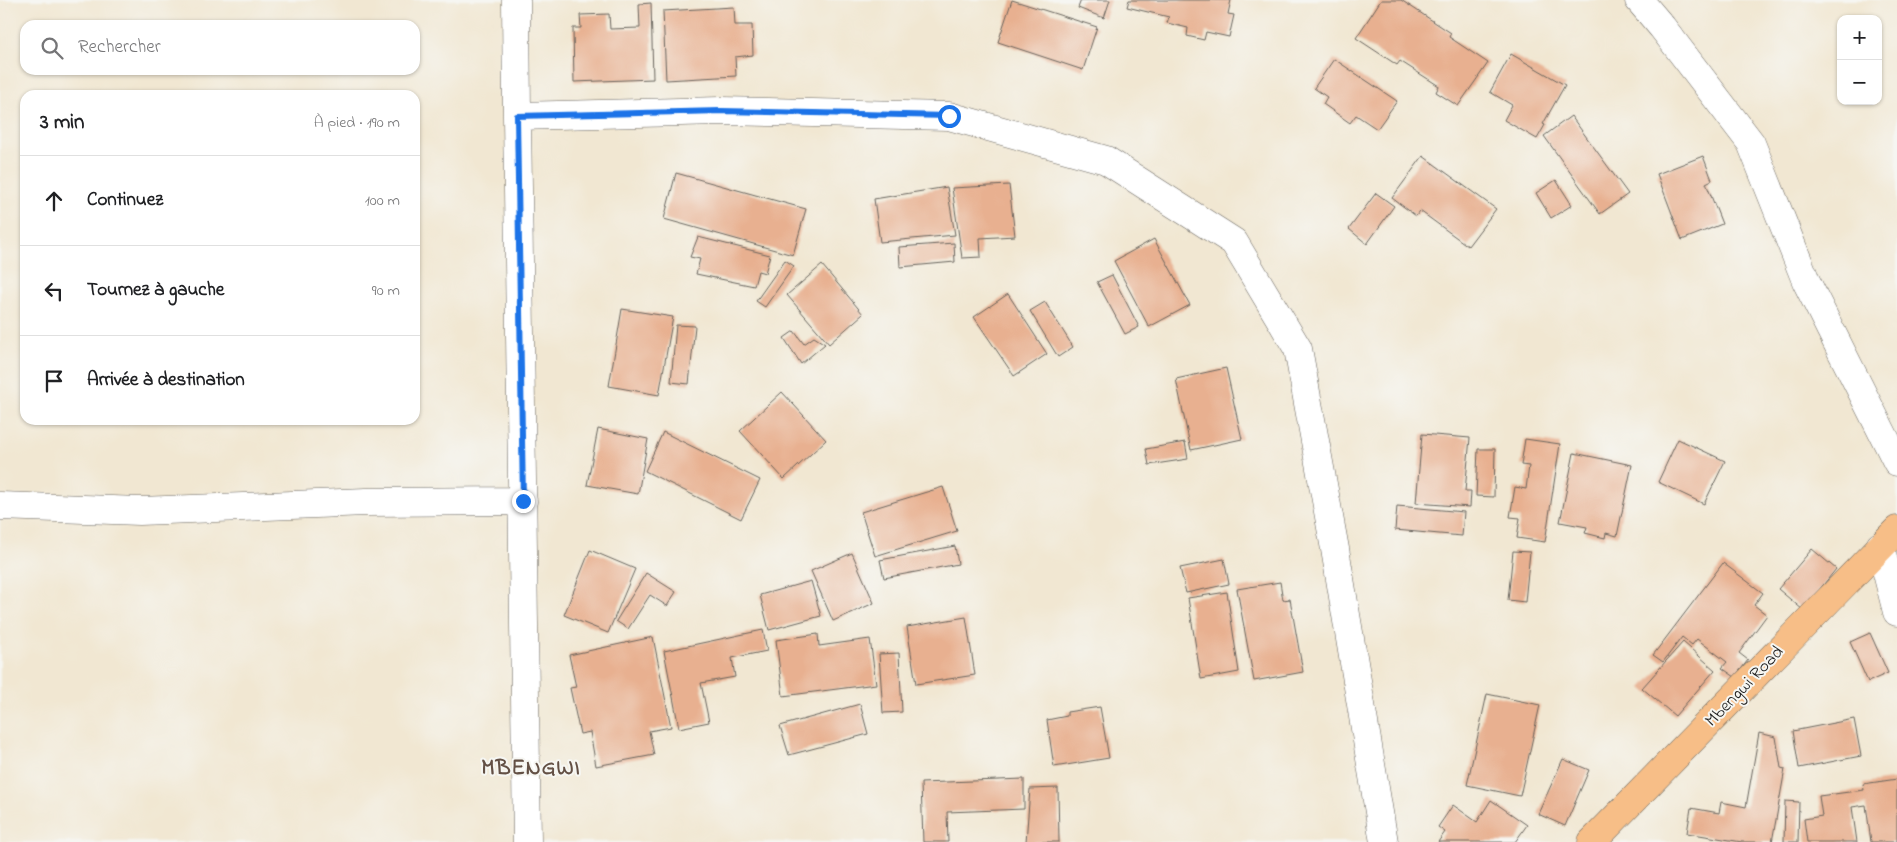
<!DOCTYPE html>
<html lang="fr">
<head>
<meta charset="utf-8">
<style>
  :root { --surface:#fff; --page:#f2f2f2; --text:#202124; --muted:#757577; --line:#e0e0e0 }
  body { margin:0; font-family:"Indie Flower",sans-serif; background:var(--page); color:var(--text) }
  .controls { position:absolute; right:15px; top:15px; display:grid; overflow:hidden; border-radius:10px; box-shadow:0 1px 4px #0004 }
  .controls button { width:45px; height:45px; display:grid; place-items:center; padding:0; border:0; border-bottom:1px solid var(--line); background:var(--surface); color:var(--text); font:25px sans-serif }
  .stop { position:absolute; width:15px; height:15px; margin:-11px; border:4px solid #1a73e8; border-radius:50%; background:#fff }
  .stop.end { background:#1a73e8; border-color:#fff; box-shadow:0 1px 5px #0008 }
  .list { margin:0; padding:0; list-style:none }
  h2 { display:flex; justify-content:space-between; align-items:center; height:65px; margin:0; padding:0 20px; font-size:21px }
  h2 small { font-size:16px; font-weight:400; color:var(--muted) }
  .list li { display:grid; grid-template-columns:32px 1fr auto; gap:15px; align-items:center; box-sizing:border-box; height:90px; padding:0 20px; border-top:1px solid var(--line) }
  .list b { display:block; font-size:19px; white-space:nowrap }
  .list em { font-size:16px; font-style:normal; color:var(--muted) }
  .icon { flex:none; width:28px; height:28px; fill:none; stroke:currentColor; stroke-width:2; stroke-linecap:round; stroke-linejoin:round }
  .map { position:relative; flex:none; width:1897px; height:842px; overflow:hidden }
  .search { position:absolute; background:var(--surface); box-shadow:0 1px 4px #0004; left:20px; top:20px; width:400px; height:55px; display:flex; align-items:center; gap:12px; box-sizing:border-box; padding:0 18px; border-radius:15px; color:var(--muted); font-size:19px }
  .panel { position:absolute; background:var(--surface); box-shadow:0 1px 4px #0004; left:20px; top:90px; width:400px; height:335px; border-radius:15px }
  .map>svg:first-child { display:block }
  .building { fill:#e8b090 }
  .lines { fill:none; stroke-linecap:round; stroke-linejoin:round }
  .street-casing { stroke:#67635c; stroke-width:29 }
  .primary-casing { stroke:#67635c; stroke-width:29 }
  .street { stroke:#fff; stroke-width:28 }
  .primary { stroke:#f7be87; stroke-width:28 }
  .route { stroke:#1a73e8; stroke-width:6 }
  .labels { text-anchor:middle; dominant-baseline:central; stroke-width:4; stroke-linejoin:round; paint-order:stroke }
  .street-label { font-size:18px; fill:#1c1c1c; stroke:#f6f6f2 }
  .district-label { font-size:22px; font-weight:bold; letter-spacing:1px; fill:#635045; stroke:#f6f6f2 }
</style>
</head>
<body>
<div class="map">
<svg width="1897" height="842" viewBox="0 0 1897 842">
  <rect width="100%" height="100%" fill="#f6f6f2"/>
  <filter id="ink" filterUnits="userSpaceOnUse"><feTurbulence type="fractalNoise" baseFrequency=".02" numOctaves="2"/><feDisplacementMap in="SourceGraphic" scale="10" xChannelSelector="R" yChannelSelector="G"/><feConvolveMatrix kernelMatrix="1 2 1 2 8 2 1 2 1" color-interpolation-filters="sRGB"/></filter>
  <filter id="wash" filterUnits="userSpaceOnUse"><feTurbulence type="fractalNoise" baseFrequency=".0096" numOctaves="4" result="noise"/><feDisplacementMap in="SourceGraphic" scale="20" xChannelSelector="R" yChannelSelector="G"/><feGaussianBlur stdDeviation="1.12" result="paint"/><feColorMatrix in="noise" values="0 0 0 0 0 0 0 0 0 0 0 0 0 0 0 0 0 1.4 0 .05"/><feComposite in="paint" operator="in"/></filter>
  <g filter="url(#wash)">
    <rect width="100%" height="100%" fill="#f1e7d2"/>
    <g id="blocks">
      <path class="building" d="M 1012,0 L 1097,27 L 1083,70 L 998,42 Z
        M 1081,0 L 1110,0 L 1104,18 L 1078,8 Z
        M 1129,0 L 1231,0 L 1228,14 L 1234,15 L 1229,37 L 1206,32 L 1204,40 L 1187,36 L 1188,28 L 1167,23 L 1169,17 L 1127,7 Z
        M 1381,0 L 1401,0 L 1451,33 L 1449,37 L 1488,63 L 1458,106 L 1436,92 L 1439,86 L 1400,61 L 1397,65 L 1356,38 Z
        M 651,3 L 653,79 L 574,82 L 573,28 L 581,28 L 580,15 L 609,14 L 610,29 L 640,28 L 639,4 Z
        M 734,7 L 735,25 L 752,25 L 753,55 L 735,57 L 736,76 L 666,80 L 663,11 Z
        M 1511,54 L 1565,85 L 1543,124 L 1545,125 L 1537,139 L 1504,120 L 1512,105 L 1490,92 Z
        M 1334,59 L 1397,101 L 1377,129 L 1356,115 L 1350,123 L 1323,104 L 1327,97 L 1314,88 Z
        M 1571,116 L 1628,194 L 1600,214 L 1544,136 Z
        M 1423,156 L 1496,209 L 1468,246 L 1420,211 L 1416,216 L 1392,198 Z
        M 1703,156 L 1712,180 L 1706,183 L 1722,224 L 1682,240 L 1657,174 Z
        M 676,173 L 806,209 L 793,255 L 664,219 Z
        M 1556,180 L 1572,205 L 1551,218 L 1536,193 Z
        M 1009,185 L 1015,236 L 980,238 L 981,257 L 962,258 L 952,188 Z
        M 947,187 L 955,235 L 880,242 L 874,199 Z
        M 1376,193 L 1394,206 L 1367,244 L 1349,229 Z
        M 698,237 L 770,255 L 765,273 L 758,271 L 754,286 L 696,274 L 700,259 L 690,257 Z
        M 1154,239 L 1190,305 L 1149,327 L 1114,261 Z
        M 954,243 L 955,262 L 900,267 L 899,247 Z
        M 785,260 L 794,266 L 765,307 L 756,301 Z
        M 822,265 L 863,314 L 829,344 L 787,295 Z
        M 1112,275 L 1139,327 L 1125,334 L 1097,282 Z
        M 1008,294 L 1047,354 L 1014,376 L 974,317 Z
        M 1045,302 L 1073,347 L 1058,357 L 1030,311 Z
        M 622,309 L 673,317 L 659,395 L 609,386 Z
        M 676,325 L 695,326 L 689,384 L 671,382 Z
        M 794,331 L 804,344 L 814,337 L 825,344 L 801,364 L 784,338 Z
        M 1226,368 L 1242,439 L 1191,450 L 1176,379 Z
        M 782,392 L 826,440 L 784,479 L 740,431 Z
        M 598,429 L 648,439 L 638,494 L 587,485 Z
        M 663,432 L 760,480 L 741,519 L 645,471 Z
        M 1422,434 L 1470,438 L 1465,491 L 1471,491 L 1470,507 L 1416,503 Z
        M 1525,439 L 1560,444 L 1545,542 L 1517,538 L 1520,518 L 1510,517 L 1515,487 L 1526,489 L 1529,466 L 1521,465 Z
        M 1678,439 L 1725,461 L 1704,504 L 1658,482 Z
        M 1185,442 L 1188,459 L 1149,465 L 1146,449 Z
        M 1478,449 L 1495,449 L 1494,497 L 1476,496 Z
        M 1574,453 L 1632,465 L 1617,536 L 1606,533 L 1605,538 L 1585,533 L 1587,527 L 1560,522 Z
        M 943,487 L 957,531 L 875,556 L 861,512 Z
        M 1397,506 L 1464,512 L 1462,536 L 1395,530 Z
        M 955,546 L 958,564 L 884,578 L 880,560 Z
        M 1812,549 L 1836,569 L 1803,610 L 1778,589 Z
        M 590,550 L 635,569 L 608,633 L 564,615 Z
        M 1513,551 L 1530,552 L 1525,602 L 1508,600 Z
        M 852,553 L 874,603 L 833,621 L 811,571 Z
        M 1224,559 L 1229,584 L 1186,593 L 1180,568 Z
        M 1723,563 L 1763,593 L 1754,605 L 1767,615 L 1739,653 L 1748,660 L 1735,677 L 1722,668 L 1727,662 L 1697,639 L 1692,645 L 1682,637 L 1663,662 L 1653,655 Z
        M 646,573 L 676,592 L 667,606 L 650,595 L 628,629 L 616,621 Z
        M 811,581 L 821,616 L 769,630 L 760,595 Z
        M 1280,582 L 1283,600 L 1290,599 L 1303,672 L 1254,681 L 1237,589 Z
        M 1227,592 L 1239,672 L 1201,679 L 1188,598 Z
        M 966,617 L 975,675 L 916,684 L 907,627 Z
        M 763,630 L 767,651 L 732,658 L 735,677 L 701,683 L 709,722 L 679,728 L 664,651 Z
        M 1870,633 L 1888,673 L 1868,682 L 1850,642 Z
        M 818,634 L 819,646 L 870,639 L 876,684 L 783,696 L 776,640 Z
        M 653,637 L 671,727 L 649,731 L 654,755 L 596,766 L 590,732 L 580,734 L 570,688 L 576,687 L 569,655 Z
        M 1683,642 L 1715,670 L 1675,716 L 1642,688 Z
        M 899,653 L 902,712 L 883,713 L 879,654 Z
        M 1487,694 L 1540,705 L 1520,796 L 1467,785 Z
        M 860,704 L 868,734 L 789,755 L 780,726 Z
        M 1100,707 L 1109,758 L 1054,767 L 1047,720 L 1067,716 L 1067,712 Z
        M 1854,719 L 1861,756 L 1799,768 L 1793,731 Z
        M 1759,733 L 1776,737 L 1781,768 L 1785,769 L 1772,842 L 1742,842 L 1687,833 L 1691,808 L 1719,813 L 1721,802 L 1746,807 Z
        M 1563,759 L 1589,770 L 1565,826 L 1538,814 Z
        M 1024,779 L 1024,809 L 947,812 L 948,842 L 923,842 L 921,783 Z
        M 1897,779 L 1897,842 L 1871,842 L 1866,805 L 1852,807 L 1857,842 L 1807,842 L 1804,819 L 1822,816 L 1819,796 L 1864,790 L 1863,784 Z
        M 1058,788 L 1059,842 L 1026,842 L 1030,789 Z
        M 1491,800 L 1527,825 L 1515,842 L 1438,842 L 1445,832 L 1438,827 L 1453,805 L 1477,822 Z
        M 1785,801 L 1799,802 L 1798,842 L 1784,842 Z"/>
    </g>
  </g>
  <g filter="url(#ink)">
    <use href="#blocks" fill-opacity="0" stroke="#67635c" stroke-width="1"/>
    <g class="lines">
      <g class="street-casing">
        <path id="street" d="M 516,0 L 517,116
          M 1639,0 L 1662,27 L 1751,143 L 1806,281 L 1897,462
          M 0,506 L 140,511 L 366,502 L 523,501
          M 1880,546 L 1897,612
          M 527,842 L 517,116 L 721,111 L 949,116 L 1106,160 L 1234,242 L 1298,349 L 1335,549 L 1384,842"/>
      </g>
      <g class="primary-casing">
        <path id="primary" d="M 1592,842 L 1897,530"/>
      </g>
      <use href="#street" class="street"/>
      <use href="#primary" class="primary"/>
    </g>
  </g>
  <g class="lines" filter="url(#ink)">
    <path class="route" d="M 523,501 L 517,116 L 721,111 L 949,116"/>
  </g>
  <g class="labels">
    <g class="street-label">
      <text transform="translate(1745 687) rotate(-46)">Mbengwi Road</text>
    </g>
    <g class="district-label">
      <text x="531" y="769">MBENGWI</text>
    </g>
  </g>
</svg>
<div class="controls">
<button>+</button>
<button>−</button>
</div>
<div class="stop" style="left:949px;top:116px"></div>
<div class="stop end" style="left:523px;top:501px"></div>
<div class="search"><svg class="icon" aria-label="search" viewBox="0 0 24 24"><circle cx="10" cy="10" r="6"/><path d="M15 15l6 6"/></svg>Rechercher</div>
<section class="panel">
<h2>3 min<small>À pied · 190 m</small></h2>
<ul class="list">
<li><svg class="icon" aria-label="ahead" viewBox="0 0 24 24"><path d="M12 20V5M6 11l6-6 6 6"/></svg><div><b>Continuez</b></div><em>100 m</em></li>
<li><svg class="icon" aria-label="left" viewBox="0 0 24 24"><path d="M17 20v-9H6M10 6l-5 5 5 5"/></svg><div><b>Tournez à gauche</b></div><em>90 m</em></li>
<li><svg class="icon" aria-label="arrive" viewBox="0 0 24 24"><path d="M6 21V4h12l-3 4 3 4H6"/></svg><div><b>Arrivée à destination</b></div></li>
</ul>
</section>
</div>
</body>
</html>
